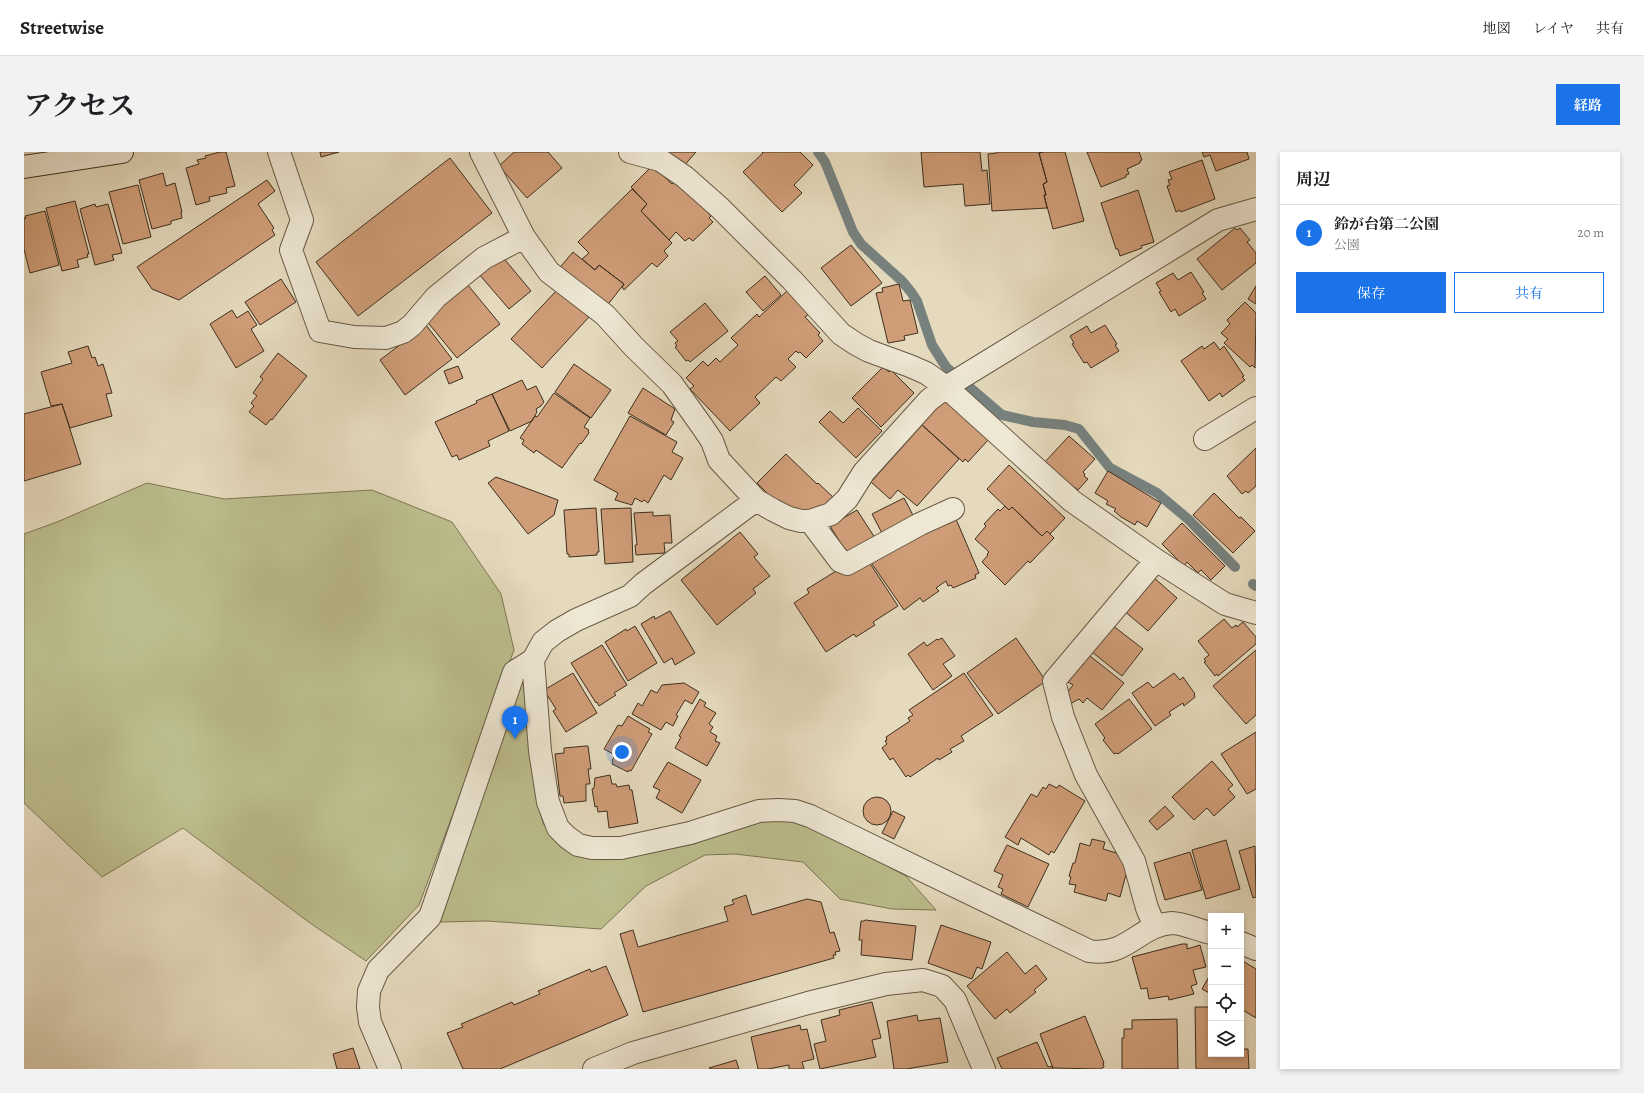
<!DOCTYPE html>
<html lang="ja">
<head>
<meta charset="utf-8">
<style>
  :root { --surface:#fff; --page:#f2f2f2; --text:#202124; --muted:#757577; --line:#e0e0e0; --accent:#1a73e8 }
  body { margin:0; font-family:Alegreya,"Noto Serif JP",serif; background:var(--page); color:var(--text) }
  .controls { position:absolute; right:12px; bottom:12px; display:grid; overflow:hidden; border-radius:0px; box-shadow:0 2px 6px #0003 }
  .controls button { width:36px; height:36px; display:grid; place-items:center; padding:0; border:0; border-bottom:1px solid var(--line); background:var(--surface); color:var(--text); font:20px sans-serif }
  .you { position:absolute; left:598px; top:600px; width:14px; height:14px; margin:-10px; border:3px solid #fff; border-radius:50%; background:#1a73e8; box-shadow:0 0 0 6px #1a73e833 }
  .badge { display:grid; place-items:center; width:26px; height:26px; border-radius:50%; background:var(--accent); color:#fff; font-size:13px; font-weight:700 }
  .pin { position:absolute; translate:-50% -33px; filter:drop-shadow(0 1px 2px #0008) }
  .pin::after { content:''; position:absolute; top:21px; width:14px; height:12px; background:inherit; clip-path:polygon(0 0,100% 0,50% 100%) }
  .list { margin:0; padding:0; list-style:none }
  h2 { display:flex; justify-content:space-between; align-items:center; height:52px; margin:0; padding:0 16px; font-size:17px }
  h2 small { font-size:13px; font-weight:400; color:var(--muted) }
  .list li { display:grid; grid-template-columns:26px 1fr auto; gap:12px; align-items:center; box-sizing:border-box; height:56px; padding:0 16px; border-top:1px solid var(--line) }
  .list b { display:block; font-size:15px; white-space:nowrap }
  .list p { margin:0; font-size:13px; white-space:nowrap; color:var(--muted) }
  .list em { font-size:13px; font-style:normal; color:var(--muted) }
  .actions { display:flex; gap:8px; padding:12px 16px }
  .actions a { flex:1; padding:9px 0; border:1px solid var(--accent); border-radius:0px; text-align:center; font-size:14px; color:var(--accent) }
  .actions .main { background:var(--accent); color:#fff }
  .icon { flex:none; width:22px; height:22px; fill:none; stroke:currentColor; stroke-width:2; stroke-linecap:round; stroke-linejoin:round }
  .map { position:relative; flex:none; width:1232px; height:917px; overflow:hidden; border-radius:0px }
  header { display:flex; align-items:center; gap:24px; box-sizing:border-box; height:56px; padding:0 20px; background:var(--surface); border-bottom:1px solid var(--line) }
  header strong { font-size:19px }
  nav { display:flex; gap:22px; margin-inline-start:auto; font-size:14px }
  .intro { display:flex; align-items:center; justify-content:space-between; box-sizing:border-box; height:96px; padding:0 24px }
  h1 { margin:0; font-size:28px }
  .button { padding:10px 18px; border-radius:0px; background:var(--accent); color:#fff; font-size:14px; font-weight:700 }
  main { display:flex; gap:24px; padding:0 24px }
  aside { flex:1; background:var(--surface); border-radius:0px; box-shadow:0 2px 6px #0003 }
  .map>svg:first-child { display:block }
  .green { fill:#bcbd8c; stroke:#7d7654 }
  .lines { fill:none; stroke-linecap:round; stroke-linejoin:round }
  .stream { stroke:#77817e; stroke-width:10 }
  .building { fill:#cf9d78; stroke:#3e2f1d }
  .street-casing { stroke:#685a45; stroke-width:24 }
  .secondary-casing { stroke:#3e2f1d; stroke-width:24 }
  .street { stroke:#eee7d4; stroke-width:22 }
  .secondary { stroke:#eee7d4; stroke-width:22 }
</style>
</head>
<body>
<header>
<strong>Streetwise</strong>
<nav><a>地図</a><a>レイヤ</a><a>共有</a></nav>
</header>
<div class="intro"><h1>アクセス</h1><a class="button">経路</a></div>
<main>
<div class="map">
<svg width="1232" height="917" viewBox="0 0 1232 917">
  <rect width="100%" height="100%" fill="#e5dabd"/>
  <filter id="stains"><feTurbulence type="fractalNoise" baseFrequency=".005" numOctaves="4"/><feColorMatrix values="0 0 0 0 .2 0 0 0 0 .09 0 0 0 0 .02 0 0 0 .5 -.17"/></filter>
  <radialGradient id="worn" r=".72"><stop offset=".6" stop-color="#630" stop-opacity="0"/><stop offset="1" stop-color="#630" stop-opacity=".3"/></radialGradient>
  <path class="green" d="M 123,331 L 200,347 L 348,338 L 428,370 L 477,442 L 490,498 L 395,753 L 342,809 L 286,771 L 159,676 L 78,725 L 0,651 L 0,382 L 33,370 Z
    M 498,521 L 514,653 L 519,671 L 525,681 L 594,707 L 670,692 L 736,664 L 786,673 L 882,724 L 912,758 L 868,757 L 816,747 L 779,710 L 711,702 L 681,703 L 622,734 L 577,777 L 463,769 L 414,770 Z"/>
  <g class="lines">
    <path class="stream" d="M 794,0 L 801,10 L 829,80 L 837,92 L 878,129 L 887,140 L 893,149 L 908,193 L 922,215 L 978,263 L 1009,270 L 1041,273 L 1055,277 L 1086,316 L 1133,341 L 1164,367 L 1211,415
      M 1229,432 L 1232,434"/>
  </g>
  <path class="building" d="M 196,0 L 202,0 L 211,34 L 202,36 L 203,41 L 185,45 L 186,49 L 172,53 L 162,16 L 175,12 L 173,8 L 182,6 L 181,4 Z
    M 296,0 L 315,0 L 297,5 Z
    M 490,0 L 524,0 L 538,16 L 503,46 L 475,14 Z
    M 641,0 L 672,0 L 659,15 Z
    M 738,0 L 776,0 L 789,13 L 770,33 L 778,41 L 758,60 L 719,20 L 739,1 Z
    M 897,0 L 956,0 L 958,19 L 963,18 L 966,52 L 941,54 L 939,32 L 900,35 Z
    M 973,0 L 1019,0 L 1015,1 L 1023,30 L 1019,32 L 1022,43 L 1020,43 L 1023,56 L 968,59 L 964,2 L 973,1 Z
    M 1019,0 L 1041,0 L 1060,69 L 1029,77 L 1020,43 L 1022,43 L 1019,32 L 1023,30 L 1015,1 Z
    M 1063,0 L 1115,0 L 1118,8 L 1116,9 L 1116,11 L 1103,17 L 1105,22 L 1102,23 L 1102,25 L 1077,35 Z
    M 1178,0 L 1223,0 L 1225,7 L 1192,19 L 1186,3 L 1180,5 Z
    M 426,6 L 468,61 L 334,164 L 292,110 Z
    M 1178,8 L 1191,47 L 1157,60 L 1156,58 L 1152,60 L 1143,34 L 1146,33 L 1144,28 L 1148,27 L 1145,20 Z
    M 626,16 L 632,17 L 648,32 L 651,28 L 687,64 L 685,66 L 689,70 L 669,89 L 665,86 L 661,89 L 652,80 L 645,88 L 617,59 L 623,52 L 607,35 Z
    M 139,21 L 142,34 L 151,31 L 158,60 L 157,60 L 158,66 L 147,69 L 147,72 L 128,77 L 115,28 Z
    M 243,28 L 251,39 L 234,52 L 250,76 L 248,78 L 251,83 L 155,148 L 128,137 L 113,115 Z
    M 114,33 L 127,85 L 99,92 L 85,40 Z
    M 608,37 L 623,52 L 617,59 L 648,91 L 640,99 L 644,104 L 633,115 L 628,111 L 600,138 L 598,135 L 600,132 L 575,113 L 571,118 L 558,107 L 565,101 L 554,90 Z
    M 1114,38 L 1130,90 L 1117,94 L 1118,96 L 1096,104 L 1094,97 L 1092,97 L 1077,51 Z
    M 51,49 L 65,102 L 63,102 L 64,105 L 53,108 L 55,115 L 38,119 L 22,56 Z
    M 71,52 L 72,55 L 84,52 L 98,101 L 88,103 L 90,108 L 71,113 L 56,57 Z
    M 21,59 L 35,113 L 6,121 L 0,97 L 0,66 L 2,66 L 1,64 Z
    M 1211,76 L 1213,78 L 1216,76 L 1226,88 L 1223,90 L 1232,101 L 1232,111 L 1198,138 L 1173,107 Z
    M 827,93 L 858,131 L 827,154 L 797,116 Z
    M 549,100 L 571,118 L 575,113 L 600,132 L 578,160 L 532,120 Z
    M 477,103 L 507,139 L 485,157 L 454,121 Z
    M 1167,120 L 1180,140 L 1178,141 L 1182,147 L 1155,164 L 1151,157 L 1147,160 L 1135,140 L 1137,139 L 1132,131 L 1149,121 L 1154,128 Z
    M 741,124 L 757,143 L 739,159 L 722,140 Z
    M 257,127 L 272,150 L 236,173 L 221,150 Z
    M 443,132 L 476,172 L 433,206 L 401,167 Z
    M 875,132 L 879,149 L 886,148 L 894,181 L 880,184 L 881,188 L 864,191 L 852,141 L 859,140 L 858,136 Z
    M 1232,134 L 1232,152 L 1224,147 Z
    M 534,137 L 565,165 L 518,216 L 487,187 Z
    M 763,139 L 785,162 L 781,165 L 796,181 L 794,183 L 799,189 L 782,206 L 776,200 L 774,201 L 772,199 L 764,207 L 772,215 L 757,229 L 752,225 L 731,245 L 736,251 L 706,279 L 666,237 L 670,234 L 662,226 L 679,209 L 684,214 L 692,206 L 696,210 L 714,193 L 707,186 L 733,162 L 735,165 Z
    M 1221,150 L 1232,161 L 1231,216 L 1228,213 L 1226,215 L 1200,191 L 1204,187 L 1197,181 L 1206,172 L 1203,168 Z
    M 681,151 L 704,179 L 666,210 L 664,208 L 662,209 L 651,195 L 653,194 L 651,191 L 654,189 L 646,180 Z
    M 208,158 L 213,166 L 224,159 L 233,173 L 227,177 L 240,199 L 212,216 L 186,172 Z
    M 402,173 L 428,207 L 381,243 L 356,208 Z
    M 1081,173 L 1093,192 L 1091,193 L 1095,199 L 1067,216 L 1063,210 L 1060,211 L 1048,192 L 1050,191 L 1046,184 L 1063,174 L 1067,181 Z
    M 1190,190 L 1196,198 L 1200,194 L 1220,224 L 1218,225 L 1221,228 L 1198,245 L 1196,241 L 1185,249 L 1157,209 L 1178,194 L 1180,197 Z
    M 64,194 L 68,206 L 71,205 L 74,214 L 79,212 L 88,241 L 82,242 L 88,264 L 46,276 L 38,252 L 27,254 L 17,220 L 48,211 L 44,200 Z
    M 254,201 L 283,224 L 248,268 L 247,267 L 242,273 L 225,260 L 230,254 L 227,251 L 233,244 L 229,241 L 239,227 L 236,225 Z
    M 550,212 L 587,238 L 567,266 L 531,240 Z
    M 434,214 L 439,226 L 425,232 L 420,219 Z
    M 859,215 L 865,220 L 867,218 L 890,241 L 857,275 L 828,246 Z
    M 498,228 L 503,238 L 512,234 L 520,250 L 517,254 L 512,257 L 513,260 L 508,269 L 486,279 L 468,242 Z
    M 619,236 L 651,257 L 647,268 L 650,270 L 642,283 L 604,261 Z
    M 530,241 L 566,266 L 560,275 L 565,278 L 564,279 L 565,281 L 557,292 L 556,291 L 538,316 L 512,298 L 510,301 L 498,292 L 500,288 L 496,286 L 511,264 L 513,265 Z
    M 468,242 L 485,279 L 464,289 L 466,294 L 435,308 L 433,303 L 428,305 L 411,270 L 453,251 L 452,249 Z
    M 922,245 L 965,287 L 944,310 L 941,307 L 939,310 L 897,272 Z
    M 38,252 L 57,312 L 0,329 L 0,262 Z
    M 834,256 L 858,279 L 832,306 L 795,270 L 806,259 L 819,271 Z
    M 606,264 L 653,290 L 648,300 L 659,306 L 647,328 L 640,323 L 624,351 L 620,348 L 618,350 L 611,346 L 608,353 L 591,348 L 594,341 L 570,328 Z
    M 898,273 L 935,307 L 893,354 L 874,338 L 866,347 L 847,330 Z
    M 1045,284 L 1071,307 L 1059,320 L 1061,322 L 1060,324 L 1064,327 L 1054,338 L 1050,335 L 1049,337 L 1020,311 Z
    M 1232,296 L 1232,334 L 1224,341 L 1222,339 L 1218,342 L 1203,324 Z
    M 762,302 L 793,332 L 794,331 L 810,346 L 798,355 L 787,358 L 776,359 L 774,357 L 755,353 L 733,331 Z
    M 985,313 L 1041,366 L 1026,382 L 1023,379 L 1018,384 L 988,355 L 985,358 L 963,337 Z
    M 1084,319 L 1137,351 L 1123,375 L 1113,369 L 1111,373 L 1097,365 L 1090,359 L 1092,357 L 1082,352 L 1084,349 L 1071,341 Z
    M 472,325 L 534,348 L 530,363 L 504,382 L 464,331 Z
    M 1190,341 L 1215,366 L 1217,365 L 1231,379 L 1209,401 L 1169,363 Z
    M 880,346 L 892,369 L 860,385 L 848,362 Z
    M 981,354 L 985,358 L 988,355 L 1018,384 L 1023,379 L 1030,386 L 1006,411 L 1004,409 L 981,433 L 958,410 L 964,403 L 963,402 L 965,400 L 951,387 L 962,374 L 960,372 L 974,357 L 976,359 Z
    M 572,356 L 575,400 L 573,400 L 573,403 L 545,405 L 545,402 L 543,402 L 540,358 Z
    M 607,356 L 609,410 L 581,412 L 577,357 Z
    M 833,358 L 851,386 L 824,403 L 806,374 Z
    M 629,360 L 629,364 L 646,363 L 648,391 L 640,391 L 641,401 L 612,403 L 611,393 L 613,393 L 610,361 Z
    M 929,360 L 955,421 L 951,423 L 952,426 L 929,436 L 927,433 L 924,434 L 922,429 L 912,436 L 915,439 L 899,450 L 896,446 L 880,458 L 846,409 Z
    M 1158,371 L 1201,414 L 1187,428 L 1177,418 L 1174,421 L 1163,410 L 1160,414 L 1138,392 Z
    M 716,380 L 734,402 L 730,405 L 746,424 L 729,437 L 732,441 L 693,473 L 657,428 Z
    M 845,410 L 874,454 L 849,470 L 851,473 L 832,485 L 830,482 L 802,500 L 770,451 L 785,441 L 783,437 L 817,416 Z
    M 1128,424 L 1153,446 L 1124,479 L 1099,458 Z
    M 646,459 L 671,501 L 651,513 L 648,506 L 640,511 L 617,472 L 630,464 L 631,467 Z
    M 1200,467 L 1208,476 L 1212,473 L 1213,475 L 1219,470 L 1232,485 L 1232,492 L 1194,524 L 1193,522 L 1191,524 L 1180,510 L 1182,509 L 1180,507 L 1185,503 L 1174,489 Z
    M 1088,473 L 1119,497 L 1098,524 L 1068,500 Z
    M 611,474 L 633,511 L 604,529 L 581,490 L 602,477 L 603,479 Z
    M 918,486 L 931,504 L 919,512 L 928,524 L 909,538 L 884,502 L 900,490 L 903,494 L 913,487 L 914,488 Z
    M 992,486 L 1022,529 L 974,562 L 943,521 Z
    M 578,493 L 603,533 L 590,541 L 592,543 L 575,554 L 573,550 L 572,551 L 547,511 Z
    M 1232,498 L 1232,563 L 1222,572 L 1189,534 Z
    M 1066,504 L 1100,531 L 1078,558 L 1063,546 L 1059,551 L 1055,547 L 1046,552 L 1042,542 L 1049,533 L 1044,530 Z
    M 549,521 L 573,561 L 542,580 L 529,559 L 532,557 L 520,538 Z
    M 940,521 L 969,563 L 937,584 L 940,589 L 926,597 L 928,600 L 915,608 L 914,606 L 886,625 L 884,623 L 882,625 L 869,606 L 866,608 L 858,596 L 863,592 L 861,589 L 863,588 L 862,585 L 886,569 L 884,566 L 889,563 L 885,558 Z
    M 1150,521 L 1156,528 L 1159,525 L 1171,542 L 1170,543 L 1171,545 L 1160,554 L 1159,551 L 1145,560 L 1147,563 L 1131,574 L 1108,541 L 1124,530 L 1129,536 Z
    M 660,531 L 675,540 L 668,552 L 661,548 L 652,563 L 654,564 L 649,574 L 642,570 L 637,578 L 608,562 L 614,551 L 618,554 L 627,538 L 633,541 L 638,533 Z
    M 676,547 L 682,551 L 680,554 L 692,561 L 685,572 L 689,575 L 686,580 L 693,584 L 691,589 L 696,591 L 683,614 L 651,596 L 657,585 L 655,584 Z
    M 1105,547 L 1128,577 L 1094,602 L 1093,601 L 1090,602 L 1079,588 L 1081,586 L 1071,572 Z
    M 604,564 L 626,577 L 624,580 L 628,582 L 607,619 L 605,618 L 604,620 L 588,612 L 589,610 L 588,609 L 591,603 L 580,597 L 594,573 L 598,574 Z
    M 1232,580 L 1232,637 L 1223,642 L 1197,602 Z
    M 562,594 L 564,594 L 567,617 L 564,617 L 566,632 L 562,632 L 562,649 L 540,651 L 539,644 L 536,644 L 531,602 L 540,601 L 540,596 Z
    M 1188,609 L 1209,633 L 1204,637 L 1211,645 L 1190,664 L 1183,656 L 1170,668 L 1148,645 Z
    M 644,610 L 677,628 L 658,661 L 632,646 L 636,638 L 629,635 Z
    M 586,623 L 588,632 L 592,632 L 593,635 L 605,633 L 606,638 L 608,638 L 614,671 L 585,676 L 583,659 L 574,660 L 573,654 L 571,655 L 568,637 L 570,636 L 571,626 Z
    M 1025,632 L 1033,636 L 1035,633 L 1061,649 L 1030,701 L 1027,699 L 1025,703 L 997,686 L 994,693 L 981,685 L 1007,642 L 1013,645 L 1019,635 L 1022,637 Z
    M839 659a14 14 0 1 1 28 0a14 14 0 1 1-28 0Z
    M 1141,654 L 1150,664 L 1133,678 L 1125,669 Z
    M 869,659 L 881,665 L 870,687 L 858,681 Z
    M 1068,687 L 1081,690 L 1079,697 L 1096,702 L 1105,711 L 1096,745 L 1084,741 L 1082,749 L 1050,740 L 1052,733 L 1045,732 L 1047,725 L 1045,724 L 1049,711 L 1051,711 L 1056,691 L 1066,694 Z
    M 1202,688 L 1216,737 L 1182,747 L 1168,698 Z
    M 983,693 L 1025,712 L 1004,755 L 977,742 L 979,737 L 974,735 L 979,723 L 970,719 Z
    M 1231,694 L 1232,745 L 1229,746 L 1215,699 Z
    M 1166,700 L 1178,738 L 1141,748 L 1130,711 Z
    M 722,743 L 728,763 L 783,747 L 797,750 L 806,781 L 810,780 L 816,799 L 811,800 L 812,803 L 809,803 L 810,806 L 619,860 L 596,782 L 609,778 L 614,795 L 704,769 L 700,755 L 710,752 L 708,748 Z
    M 841,768 L 892,774 L 888,808 L 837,803 L 838,788 L 835,788 L 837,769 L 840,769 Z
    M 917,773 L 967,790 L 958,817 L 953,815 L 948,827 L 904,811 Z
    M 1158,792 L 1163,792 L 1163,797 L 1176,793 L 1182,815 L 1169,818 L 1173,832 L 1167,834 L 1170,842 L 1145,848 L 1144,844 L 1125,847 L 1123,836 L 1117,837 L 1108,805 Z
    M 983,800 L 1001,822 L 1012,813 L 1023,827 L 1010,838 L 1012,840 L 986,861 L 983,857 L 971,867 L 943,834 Z
    M 1217,808 L 1232,817 L 1232,866 L 1217,857 Z
    M 582,814 L 604,863 L 476,917 L 439,917 L 423,881 L 439,875 L 437,872 L 461,862 L 488,850 L 490,853 L 516,842 L 514,839 L 566,817 L 567,820 Z
    M 1187,821 L 1187,842 L 1178,837 Z
    M 848,850 L 857,886 L 848,888 L 852,905 L 796,917 L 790,892 L 802,889 L 797,868 L 816,863 L 815,858 Z
    M 1171,855 L 1187,855 L 1187,902 L 1217,902 L 1217,863 L 1218,863 L 1219,897 L 1224,897 L 1225,917 L 1172,917 Z
    M 893,863 L 894,869 L 916,866 L 924,910 L 882,917 L 870,917 L 863,869 Z
    M 1061,864 L 1080,911 L 1079,911 L 1080,915 L 1076,917 L 1029,916 L 1016,882 Z
    M 1153,867 L 1154,917 L 1098,917 L 1098,886 L 1100,886 L 1100,877 L 1108,877 L 1108,868 Z
    M 776,873 L 777,878 L 783,877 L 790,907 L 778,910 L 780,917 L 765,917 L 765,913 L 744,917 L 734,917 L 727,885 Z
    M 1013,890 L 1024,915 L 1028,914 L 1029,917 L 978,917 L 973,906 Z
    M 329,896 L 336,917 L 313,917 L 309,902 Z
    M 712,908 L 715,917 L 686,917 L 685,916 Z"/>
  <g class="lines">
    <g class="street-casing">
      <path id="street" d="M 255,0 L 278,68 L 267,98 L 296,179 L 330,185 L 362,186 L 379,180 L 388,173 L 412,145 L 460,106 L 500,85
        M 457,0 L 500,85 L 525,120 L 581,163 L 610,195 L 648,232 L 680,277 L 688,289 L 695,308 L 732,348 L 749,358 L 765,366 L 777,369 L 786,369 L 807,362 L 823,347 L 840,320 L 905,248 L 922,235 L 1194,68 L 1232,57
        M 606,0 L 636,8 L 661,25 L 696,56 L 768,128 L 817,182 L 832,192 L 845,199 L 886,214 L 902,221 L 922,235 L 1048,349 L 1132,408 L 1201,452 L 1232,461
        M 1181,287 L 1232,256
        M 732,348 L 619,432 L 606,444 L 552,468 L 533,479 L 519,490 L 509,508 L 516,599 L 524,650 L 534,676 L 543,685 L 554,693 L 568,696 L 597,696 L 666,681 L 735,659 L 755,658 L 771,659 L 786,664 L 1065,799 C 1104,805 1115,773 1148,771 C 1158,771 1177,779 1187,781
        M 786,369 L 816,409 L 823,412 L 896,372 L 929,357
        M 1131,775 L 1123,756 L 1110,709 L 1062,623 L 1039,565 L 1030,529 L 1132,408
        M 1217,791 L 1232,797
        M 366,917 L 346,870 L 344,855 L 345,839 L 354,818 L 406,765 L 490,520 L 509,508
        M 570,917 L 609,901 L 784,851 L 862,832 L 899,828 L 918,834 L 931,848 L 960,917"/>
    </g>
    <g class="secondary-casing">
      <path id="secondary" d="M 0,15 L 98,0"/>
    </g>
    <use href="#street" class="street"/>
    <use href="#secondary" class="secondary"/>
  </g>
  <rect width="100%" height="100%" filter="url(#stains)"/>
  <rect width="100%" height="100%" fill="url(#worn)"/>
</svg>
<div class="controls">
<button>+</button>
<button>−</button>
<button><svg class="icon" aria-label="locate" viewBox="0 0 24 24"><circle cx="12" cy="12" r="6"/><path d="M12 2v4M12 18v4M2 12h4M18 12h4"/></svg></button>
<button><svg class="icon" aria-label="layers" viewBox="0 0 24 24"><path d="M12 4l9 5-9 5-9-5zM3 14l9 5 9-5"/></svg></button>
</div>
<div class="you"></div>
<div class="pin badge" style="left:491px;top:587px">1</div>
</div>
<aside>
<h2>周辺<small></small></h2>
<ul class="list">
<li><span class="badge">1</span><div><b>鈴が台第二公園</b><p>公園</p></div><em>20 m</em></li>
</ul>
<div class="actions"><a class="main">保存</a><a>共有</a></div>
</aside>
</main>
</body>
</html>
